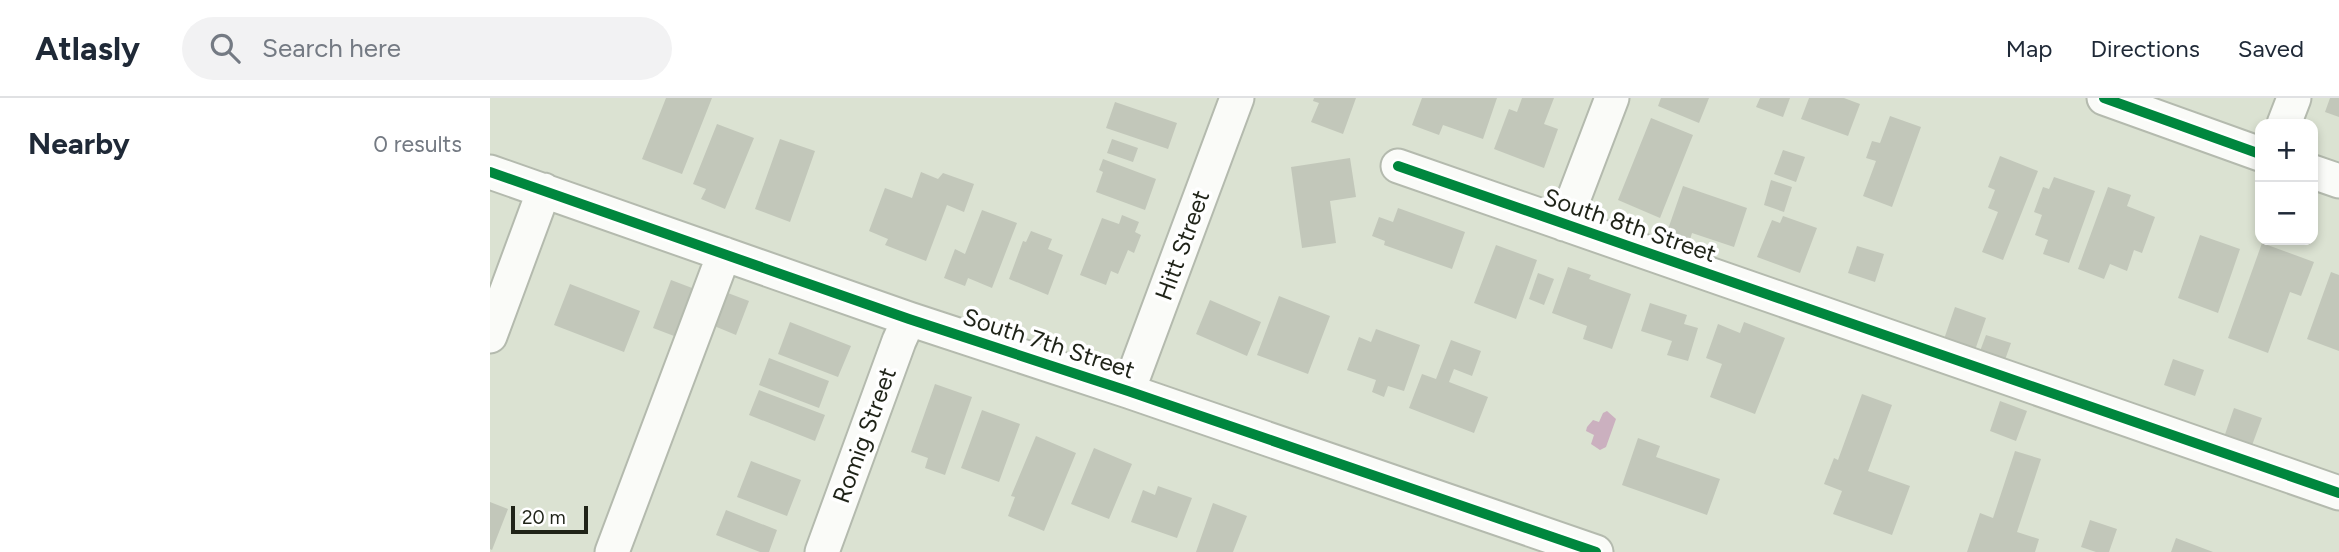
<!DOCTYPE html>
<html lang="en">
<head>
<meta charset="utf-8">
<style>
  :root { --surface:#fff; --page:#f2f2f3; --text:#1f2937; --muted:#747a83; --line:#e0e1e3 }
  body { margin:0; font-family:Figtree,sans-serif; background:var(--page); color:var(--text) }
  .controls { position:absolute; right:21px; top:21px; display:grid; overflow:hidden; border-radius:14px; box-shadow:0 4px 10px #0003 }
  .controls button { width:63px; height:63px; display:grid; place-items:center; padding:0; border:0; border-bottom:2px solid var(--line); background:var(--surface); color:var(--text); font:35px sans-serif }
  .scale { position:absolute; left:21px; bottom:18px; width:77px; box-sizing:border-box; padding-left:7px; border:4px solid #1f2318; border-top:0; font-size:19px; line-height:24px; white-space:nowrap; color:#1f2318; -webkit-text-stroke:5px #fff; paint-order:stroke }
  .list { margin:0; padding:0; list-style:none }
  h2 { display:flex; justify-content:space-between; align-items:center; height:91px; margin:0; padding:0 28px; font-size:30px }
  h2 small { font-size:23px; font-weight:400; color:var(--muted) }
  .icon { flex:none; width:38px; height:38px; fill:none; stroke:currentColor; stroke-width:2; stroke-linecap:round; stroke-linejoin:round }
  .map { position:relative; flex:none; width:1849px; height:454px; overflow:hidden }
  header { display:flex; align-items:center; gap:42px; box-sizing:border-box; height:98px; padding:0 35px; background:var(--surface); border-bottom:2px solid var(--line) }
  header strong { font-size:33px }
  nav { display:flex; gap:38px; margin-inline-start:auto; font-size:24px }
  .search { width:490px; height:63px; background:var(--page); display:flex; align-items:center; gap:18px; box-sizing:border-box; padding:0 24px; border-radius:38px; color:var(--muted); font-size:26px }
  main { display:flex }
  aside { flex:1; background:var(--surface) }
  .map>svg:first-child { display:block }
  .water { fill:#cbb0bf }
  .building { fill:#c2c7ba }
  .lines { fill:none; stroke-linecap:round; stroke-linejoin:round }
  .minor-casing { stroke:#b4baae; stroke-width:37 }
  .minor { stroke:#fafbf8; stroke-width:33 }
  .cycleway-casing { stroke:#fff; stroke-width:15 }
  .cycleway { stroke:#00873e; stroke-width:10 }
  .labels { text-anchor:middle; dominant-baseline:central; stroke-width:7; stroke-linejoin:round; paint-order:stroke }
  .street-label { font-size:24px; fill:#1f2318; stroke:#fff }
</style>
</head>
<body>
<header>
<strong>Atlasly</strong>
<div class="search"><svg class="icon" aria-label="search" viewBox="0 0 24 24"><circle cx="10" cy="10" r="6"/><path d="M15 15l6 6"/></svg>Search here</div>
<nav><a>Map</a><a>Directions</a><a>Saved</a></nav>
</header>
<main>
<aside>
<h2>Nearby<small>0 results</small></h2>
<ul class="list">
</ul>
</aside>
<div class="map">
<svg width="1849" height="454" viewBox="0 0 1849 454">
  <rect width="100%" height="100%" fill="#dbe2d2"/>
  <path class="water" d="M 1117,313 L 1126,321 L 1116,349 L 1110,352 L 1101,346 L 1104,337 L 1096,333 L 1097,329 L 1103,322 L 1109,324 L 1113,315 Z"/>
  <path class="building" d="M 176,0 L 222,0 L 192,76 L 152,61 Z
    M 824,0 L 866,0 L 853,36 L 821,24 L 829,5 L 823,3 Z
    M 932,0 L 1007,0 L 993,41 L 953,27 L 949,37 L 922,27 Z
    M 1032,0 L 1064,0 L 1054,26 L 1068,31 L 1054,70 L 1004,51 L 1019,11 L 1027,14 Z
    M 1171,0 L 1219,0 L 1209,25 L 1168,8 Z
    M 1270,0 L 1300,0 L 1293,19 L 1266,9 Z
    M 1319,0 L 1354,0 L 1370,6 L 1358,38 L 1311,21 Z
    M 1840,0 L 1849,0 L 1849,19 L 1835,14 Z
    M 625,4 L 687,25 L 678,51 L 616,30 Z
    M 1400,18 L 1431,29 L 1402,109 L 1373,98 L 1386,63 L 1376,60 L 1382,43 L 1390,45 Z
    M 1161,20 L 1203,37 L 1170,120 L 1128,102 Z
    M 227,26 L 264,40 L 235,111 L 211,101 L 216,91 L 203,86 Z
    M 290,41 L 325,53 L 300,124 L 265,111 Z
    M 622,41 L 648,50 L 643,64 L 617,55 Z
    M 1293,52 L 1315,59 L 1306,84 L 1284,76 Z
    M 1510,58 L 1548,73 L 1513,162 L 1492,154 L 1508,114 L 1498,110 L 1505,92 L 1498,89 Z
    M 860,60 L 866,99 L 840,103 L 846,145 L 812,150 L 801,69 Z
    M 613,61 L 666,81 L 655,112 L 606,94 L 613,74 L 609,72 Z
    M 431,74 L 448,81 L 453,75 L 484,86 L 474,114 L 457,107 L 436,163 L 395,147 L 398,141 L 379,133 L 395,90 L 422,100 Z
    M 1564,79 L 1605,93 L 1579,165 L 1553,156 L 1558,142 L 1545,137 L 1552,117 L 1544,114 L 1553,89 L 1559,91 Z
    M 1281,82 L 1302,89 L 1294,114 L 1274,107 Z
    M 1193,88 L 1257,110 L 1244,149 L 1202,135 L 1199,145 L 1176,137 Z
    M 1618,89 L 1641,97 L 1637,108 L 1665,119 L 1652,155 L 1644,152 L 1637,173 L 1620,166 L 1614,181 L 1588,171 Z
    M 908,110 L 975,134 L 962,171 L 894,147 L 895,143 L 882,138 L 889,119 L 903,124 Z
    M 492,112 L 527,125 L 502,190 L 478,180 L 475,188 L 454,180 L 465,151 L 475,156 Z
    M 632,117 L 649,124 L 645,134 L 651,137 L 644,155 L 638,152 L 628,176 L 621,173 L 616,187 L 590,177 L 612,120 L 629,126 Z
    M 1293,118 L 1327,130 L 1310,175 L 1267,159 L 1282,122 L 1290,125 Z
    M 541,133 L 562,141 L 558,151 L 573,157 L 558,197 L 519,181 L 533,143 L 536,144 Z
    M 1710,137 L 1750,151 L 1728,215 L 1688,200 Z
    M 1772,145 L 1824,164 L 1811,198 L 1800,194 L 1778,255 L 1738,240 Z
    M 1006,147 L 1047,162 L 1026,221 L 984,205 Z
    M 1367,148 L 1394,156 L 1385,184 L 1358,175 Z
    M 1078,169 L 1101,177 L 1099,181 L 1141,196 L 1122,251 L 1093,241 L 1097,228 L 1062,215 Z
    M 1841,174 L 1849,177 L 1849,253 L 1817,241 Z
    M 1048,175 L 1064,181 L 1054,207 L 1039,201 Z
    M 181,182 L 210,193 L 192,241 L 163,230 Z
    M 80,186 L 150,213 L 134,254 L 64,227 Z
    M 230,192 L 259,203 L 246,237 L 217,225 Z
    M 789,198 L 840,218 L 818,276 L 767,257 Z
    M 720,202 L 771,224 L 757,258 L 706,236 Z
    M 1160,205 L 1197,217 L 1194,226 L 1208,230 L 1198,263 L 1177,257 L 1182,243 L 1151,233 Z
    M 1465,209 L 1496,220 L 1482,261 L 1451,250 Z
    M 300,224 L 361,248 L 348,279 L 288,256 Z
    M 1254,224 L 1295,240 L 1265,316 L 1220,299 L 1232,266 L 1216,260 L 1228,226 L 1250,235 Z
    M 886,231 L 930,247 L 914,293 L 898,288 L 894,299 L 882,294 L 886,282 L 857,272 L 869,239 L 881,244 Z
    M 1496,237 L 1521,245 L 1511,273 L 1486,264 Z
    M 961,242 L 991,253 L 982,278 L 964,271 L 959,284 L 998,299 L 984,335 L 919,310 L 932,276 L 946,281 Z
    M 279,260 L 339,283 L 329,310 L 269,287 Z
    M 1683,261 L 1714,272 L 1705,298 L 1674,287 Z
    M 445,286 L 482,299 L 455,377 L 435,370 L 438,360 L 421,354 Z
    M 269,292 L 335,317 L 325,343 L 259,317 Z
    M 1372,296 L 1402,307 L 1378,373 L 1420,388 L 1402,437 L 1343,416 L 1352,393 L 1334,386 L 1344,360 L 1348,362 Z
    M 1510,303 L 1537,313 L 1526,343 L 1500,333 Z
    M 1744,310 L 1772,320 L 1757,361 L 1730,351 Z
    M 492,312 L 530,326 L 509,384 L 471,370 Z
    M 546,338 L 586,355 L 554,433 L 518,418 L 525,399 L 521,398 Z
    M 1148,340 L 1170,348 L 1166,359 L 1230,381 L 1217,417 L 1132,387 Z
    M 604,350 L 642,366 L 619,421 L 581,406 Z
    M 1525,353 L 1551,361 L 1527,434 L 1549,441 L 1545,454 L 1477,454 L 1490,415 L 1503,420 Z
    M 261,363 L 311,382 L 297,418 L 247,399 Z
    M 668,388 L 702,400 L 687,440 L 641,424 L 653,392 L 665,397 Z
    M 0,404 L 18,411 L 2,452 L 0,451 Z
    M 723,405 L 757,418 L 743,454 L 706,454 Z
    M 236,412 L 287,432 L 279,454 L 270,454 L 226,437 Z
    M 1600,422 L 1627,431 L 1619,454 L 1606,454 L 1591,449 Z
    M 1686,440 L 1723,454 L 1681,454 Z"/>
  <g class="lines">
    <g class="minor-casing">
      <path id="minor" d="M 1614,0 L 1770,56
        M 1794,26 L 1804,0
        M 908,68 L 1849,395
        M 0,74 L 419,221 L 638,293 L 1106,454
        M 1823,74 L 1849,83
        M 1074,126 L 1122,0
        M 0,238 L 54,92
        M 638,293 L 747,0
        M 122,454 L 234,156
        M 332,454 L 409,243 L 419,221"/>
    </g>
    <use href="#minor" class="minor"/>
    <g class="cycleway-casing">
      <path id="cycleway" d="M 1614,0 L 1770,56
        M 908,68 L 1849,395
        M 0,74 L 419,221 L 638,293 L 1106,454"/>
    </g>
    <use href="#cycleway" class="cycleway"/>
  </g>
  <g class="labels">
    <g class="street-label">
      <text transform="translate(1140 127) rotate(19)">South 8th Street</text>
      <text transform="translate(692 147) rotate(-70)">Hitt Street</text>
      <text transform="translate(559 245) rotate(18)">South 7th Street</text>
      <text transform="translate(374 337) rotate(-70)">Romig Street</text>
    </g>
  </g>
</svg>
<div class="controls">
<button>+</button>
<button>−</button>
</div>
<div class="scale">20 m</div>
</div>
</main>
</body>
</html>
